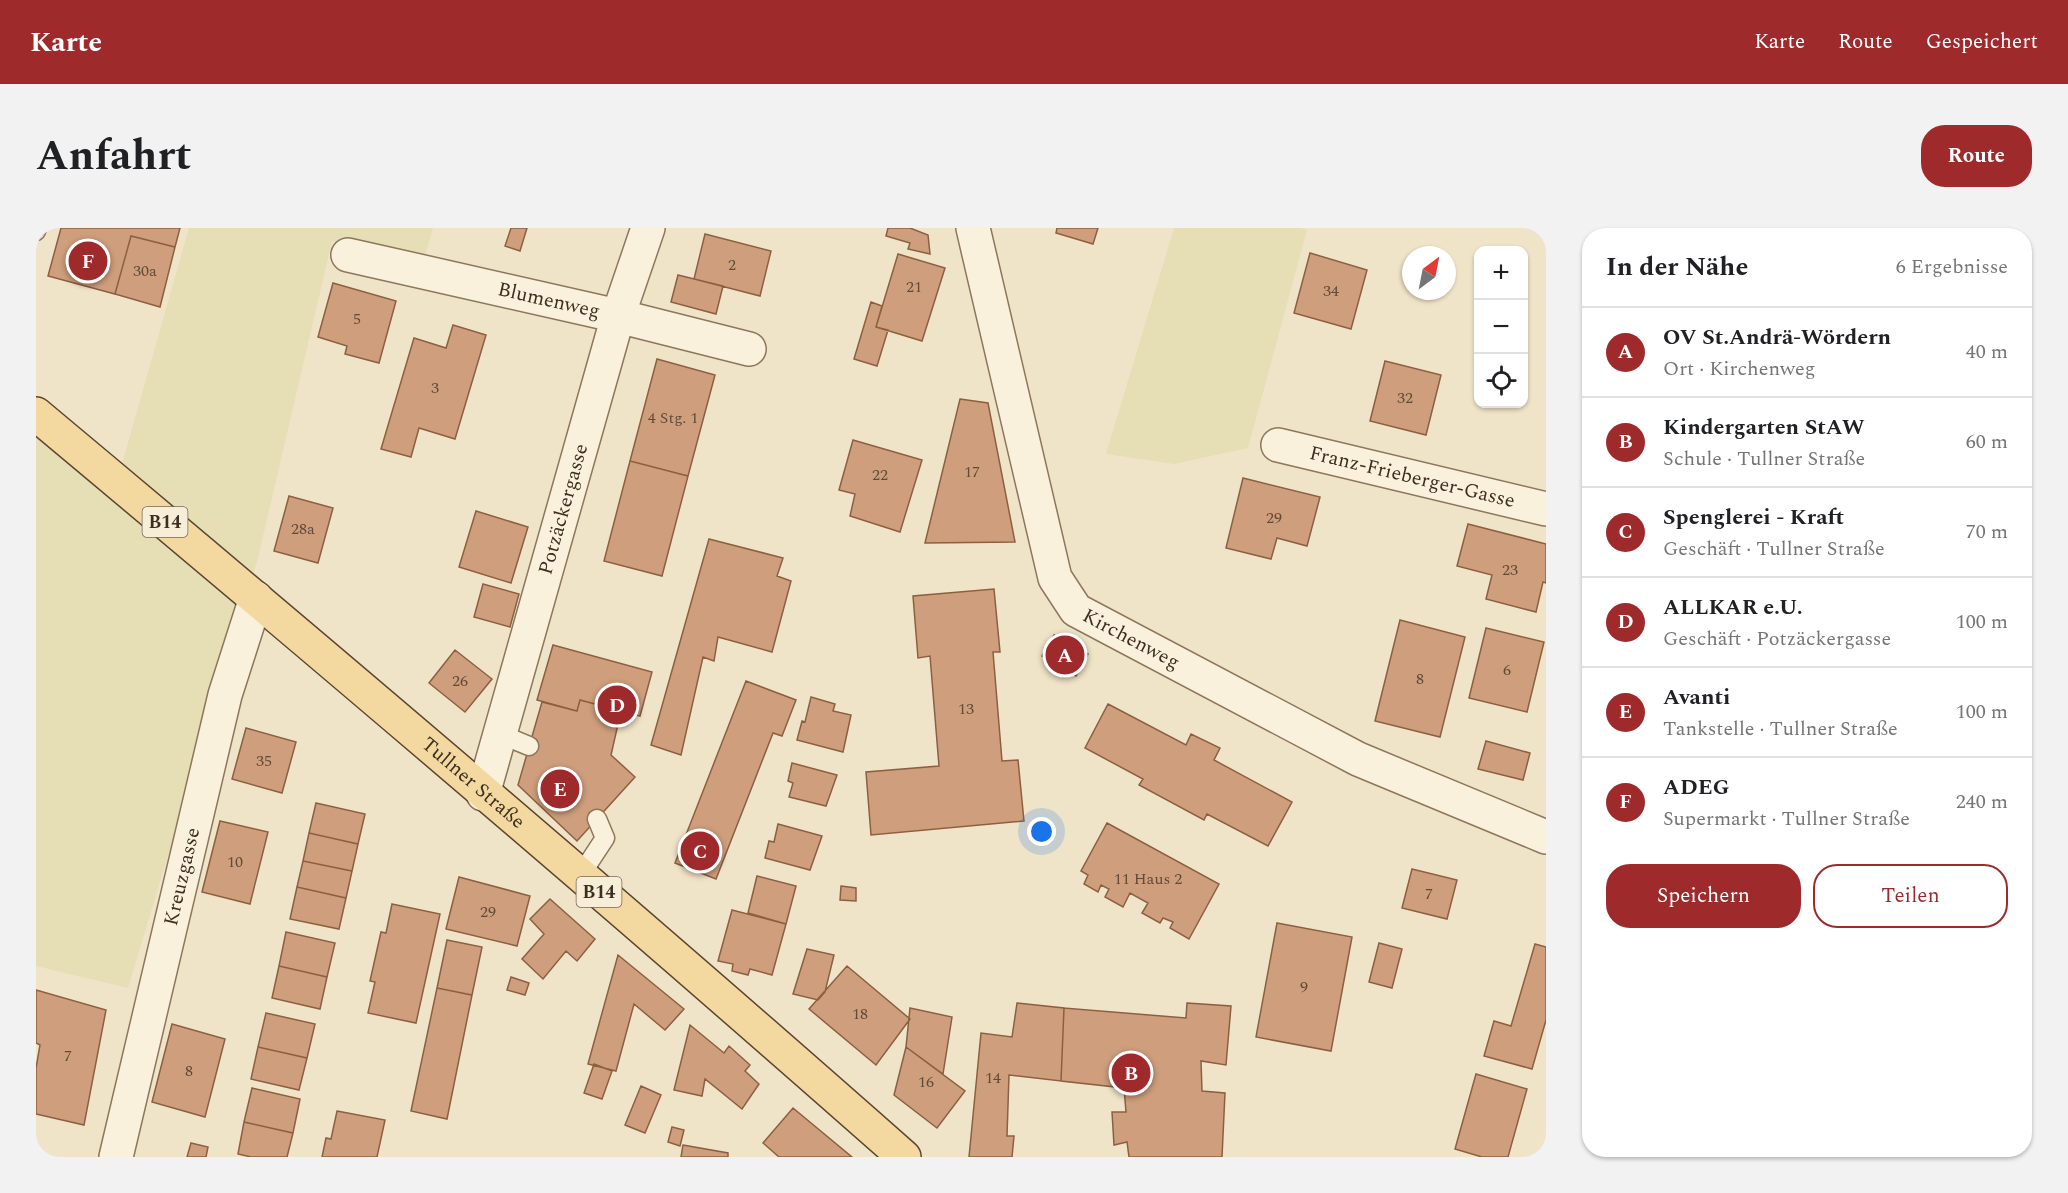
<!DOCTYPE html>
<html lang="de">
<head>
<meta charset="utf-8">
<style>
  :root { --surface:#fff; --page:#f2f2f2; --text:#202124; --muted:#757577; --line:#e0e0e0; --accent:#9e2a2b }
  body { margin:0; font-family:Spectral,serif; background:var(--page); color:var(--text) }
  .controls { position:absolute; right:18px; top:18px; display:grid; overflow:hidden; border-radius:12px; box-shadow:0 2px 4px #0004 }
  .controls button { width:54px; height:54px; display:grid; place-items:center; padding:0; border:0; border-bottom:2px solid var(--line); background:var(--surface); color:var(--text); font:30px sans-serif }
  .compass { position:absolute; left:1366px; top:18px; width:54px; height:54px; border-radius:50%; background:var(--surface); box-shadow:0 2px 4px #0004; rotate:32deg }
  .you { position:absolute; left:1006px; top:604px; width:21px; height:21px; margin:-15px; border:4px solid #fff; border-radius:50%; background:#1a73e8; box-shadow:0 0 0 9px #1a73e833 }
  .badge { display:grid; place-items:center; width:39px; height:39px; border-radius:50%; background:var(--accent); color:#fff; font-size:20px; font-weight:700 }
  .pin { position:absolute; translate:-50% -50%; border:3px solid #fff; box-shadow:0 2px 6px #0006 }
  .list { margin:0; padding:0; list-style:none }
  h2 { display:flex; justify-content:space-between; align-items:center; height:78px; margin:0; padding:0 24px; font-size:26px }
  h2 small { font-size:20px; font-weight:400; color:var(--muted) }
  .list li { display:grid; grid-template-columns:39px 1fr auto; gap:18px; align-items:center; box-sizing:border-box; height:90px; padding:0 24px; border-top:2px solid var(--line) }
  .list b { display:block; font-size:22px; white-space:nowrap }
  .list p { margin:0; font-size:20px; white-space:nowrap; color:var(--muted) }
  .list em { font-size:20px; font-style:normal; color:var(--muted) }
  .actions { display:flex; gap:12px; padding:18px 24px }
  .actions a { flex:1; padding:14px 0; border:2px solid var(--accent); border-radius:24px; text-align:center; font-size:21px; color:var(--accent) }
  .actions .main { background:var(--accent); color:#fff }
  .icon { flex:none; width:33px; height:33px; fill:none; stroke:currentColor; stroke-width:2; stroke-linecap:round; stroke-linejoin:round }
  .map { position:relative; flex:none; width:1510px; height:929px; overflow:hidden; border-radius:24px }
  header { display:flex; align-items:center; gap:36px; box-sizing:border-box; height:84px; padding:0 30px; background:var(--accent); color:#fff }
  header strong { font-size:28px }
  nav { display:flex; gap:33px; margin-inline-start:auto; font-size:21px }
  .intro { display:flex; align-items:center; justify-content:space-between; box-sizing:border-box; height:144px; padding:0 36px }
  h1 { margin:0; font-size:42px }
  .button { padding:15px 27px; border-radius:24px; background:var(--accent); color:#fff; font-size:21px; font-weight:700 }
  main { display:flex; gap:36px; padding:0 36px }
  aside { flex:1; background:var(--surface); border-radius:24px; box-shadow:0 2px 4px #0004 }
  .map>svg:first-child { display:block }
  .farmland { fill:#e6deb5 }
  .building { fill:#cf9f7d; stroke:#8d5f41; stroke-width:1.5 }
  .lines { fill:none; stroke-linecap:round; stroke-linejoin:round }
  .service-casing { stroke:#8d765c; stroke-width:21 }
  .minor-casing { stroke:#8d765c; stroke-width:36 }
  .primary-casing { stroke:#5b4430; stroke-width:36 }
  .service { stroke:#faf1dc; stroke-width:18 }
  .minor { stroke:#faf1dc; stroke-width:33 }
  .primary { stroke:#f3d9a0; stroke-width:33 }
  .labels { text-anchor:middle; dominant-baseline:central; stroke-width:6; stroke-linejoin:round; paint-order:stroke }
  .number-label { font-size:16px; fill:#624a37 }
  .shield { fill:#f7eed8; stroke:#756857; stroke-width:1.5 }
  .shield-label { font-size:18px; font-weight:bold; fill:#3d2e20 }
  .street-label { font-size:20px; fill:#3d2e20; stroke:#f7eed8 }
</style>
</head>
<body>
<header>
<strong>Karte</strong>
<nav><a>Karte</a><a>Route</a><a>Gespeichert</a></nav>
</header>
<div class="intro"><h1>Anfahrt</h1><a class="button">Route</a></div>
<main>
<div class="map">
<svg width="1510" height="929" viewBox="0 0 1510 929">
  <rect width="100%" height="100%" fill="#f0e4c8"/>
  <path class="farmland" d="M 153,0 L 397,0 L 388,32 L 296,13 L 222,330 L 92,760 L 0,738 L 0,207 L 76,271 Z
    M 1138,0 L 1265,0 L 1271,2 L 1212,220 L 1138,236 L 1070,226 Z"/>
  <path class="building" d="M 25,0 L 144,0 L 139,19 L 95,8 L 79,66 L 12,48 Z
    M 475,0 L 491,0 L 484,23 L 469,18 Z
    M 852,0 L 874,0 L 892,7 L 894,26 L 872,21 L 874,15 L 850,8 Z
    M 1021,0 L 1062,0 L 1057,16 L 1020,5 Z
    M 669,6 L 735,23 L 724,68 L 658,51 Z
    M 95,8 L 139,19 L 124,79 L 79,66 Z
    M 1274,25 L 1331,42 L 1315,101 L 1258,85 Z
    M 862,26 L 909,40 L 886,113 L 840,99 Z
    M 642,47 L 687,58 L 680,86 L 635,74 Z
    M 297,55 L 360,73 L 343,135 L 309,126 L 311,118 L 282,109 Z
    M 835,74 L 846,78 L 840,99 L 852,102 L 841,138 L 818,131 Z
    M 417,97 L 450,107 L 419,211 L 383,200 L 375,229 L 345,221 L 378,110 L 410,120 Z
    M 621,131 L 679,147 L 652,248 L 594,233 Z
    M 1349,133 L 1405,147 L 1390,207 L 1334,193 Z
    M 924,171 L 952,175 L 979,314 L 889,315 Z
    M 817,212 L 886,232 L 864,304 L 814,288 L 819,266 L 803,262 Z
    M 594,233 L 652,248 L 626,348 L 568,333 Z
    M 1207,250 L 1284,269 L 1271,318 L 1241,310 L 1235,331 L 1190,320 Z
    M 253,268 L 297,280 L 282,335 L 238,323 Z
    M 440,283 L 492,299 L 475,355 L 423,339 Z
    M 1432,296 L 1510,316 L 1510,355 L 1507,354 L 1500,384 L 1450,371 L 1456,347 L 1421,338 Z
    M 673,311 L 747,330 L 741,348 L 755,353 L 736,424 L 682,409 L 678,433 L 667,429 L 645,527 L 615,517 Z
    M 447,356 L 483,366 L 474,399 L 438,389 Z
    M 958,361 L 964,424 L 957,424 L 966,533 L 982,532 L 988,593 L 835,607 L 830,544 L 903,538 L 894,428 L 882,430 L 877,368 Z
    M 1364,392 L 1429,409 L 1404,509 L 1339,493 Z
    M 1450,400 L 1508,414 L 1491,484 L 1433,470 Z
    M 1018,407 L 1052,426 L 1040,448 L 1006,428 Z
    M 517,417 L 616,444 L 604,488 L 544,472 L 541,483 L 501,472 Z
    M 419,422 L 456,451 L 429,484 L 393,455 Z
    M 710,453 L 760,472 L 746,508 L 737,505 L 680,651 L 639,635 Z
    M 775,469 L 799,476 L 797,483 L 815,487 L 807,524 L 761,512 L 766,493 L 769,494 Z
    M 544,472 L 585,483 L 575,527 L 599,549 L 541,613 L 482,557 L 506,474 L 541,483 Z
    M 1072,476 L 1150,517 L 1155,506 L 1184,520 L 1178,532 L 1256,574 L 1232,618 L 1171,586 L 1168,592 L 1103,557 L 1107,551 L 1049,520 Z
    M 210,500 L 260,514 L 246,565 L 196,551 Z
    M 1450,513 L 1494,525 L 1487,552 L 1442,541 Z
    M 756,535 L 801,547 L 790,578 L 753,569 L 757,555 L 752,553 Z
    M 280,575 L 329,586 L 322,616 L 273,605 Z
    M 184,593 L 232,604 L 214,676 L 166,664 Z
    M 1071,595 L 1183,656 L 1153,711 L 1134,700 L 1137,694 L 1127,690 L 1124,695 L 1106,685 L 1112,675 L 1094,665 L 1087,679 L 1069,669 L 1073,661 L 1065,657 L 1062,664 L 1048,656 L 1052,647 L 1045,643 Z
    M 742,596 L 786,608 L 774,642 L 729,630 L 733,613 L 738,614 Z
    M 273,605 L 322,616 L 316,643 L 267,633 Z
    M 267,633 L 316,643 L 310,670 L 261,659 Z
    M 1376,641 L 1421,652 L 1411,691 L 1366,680 Z
    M 721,648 L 760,658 L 750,696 L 712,685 Z
    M 423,649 L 494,668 L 481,718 L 410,701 Z
    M 805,658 L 820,660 L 820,673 L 804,672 Z
    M 261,659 L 310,670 L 303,701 L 254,691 Z
    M 514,671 L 559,711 L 541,733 L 530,723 L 507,751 L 486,731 L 508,706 L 494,691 Z
    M 356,676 L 404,686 L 380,795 L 332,785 L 339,754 L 334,753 L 345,704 L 350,705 Z
    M 696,682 L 750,696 L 736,747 L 714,741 L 712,747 L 696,743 L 697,736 L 682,733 Z
    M 1241,695 L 1316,709 L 1295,823 L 1220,809 Z
    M 250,704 L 299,715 L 291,749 L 243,738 Z
    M 411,712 L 446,719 L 436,767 L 401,760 Z
    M 1343,715 L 1366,721 L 1356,760 L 1333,754 Z
    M 1499,716 L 1510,719 L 1510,792 L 1496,841 L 1448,828 L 1458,793 L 1475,798 Z
    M 771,721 L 798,727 L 789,764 L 782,772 L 757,766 Z
    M 582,727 L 648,781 L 629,802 L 598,776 L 580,843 L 552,836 Z
    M 243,738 L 291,749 L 284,781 L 236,770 Z
    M 811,738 L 874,791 L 840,837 L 773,781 Z
    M 475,749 L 493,755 L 489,767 L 471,762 Z
    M 401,760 L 436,767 L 411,891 L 375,883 Z
    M 0,762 L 70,782 L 48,897 L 0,886 L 0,840 L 4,817 L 0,815 Z
    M 981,775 L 1028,780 L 1025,853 L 973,847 L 971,908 L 978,908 L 976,929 L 933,929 L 945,805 L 976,809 Z
    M 1151,775 L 1195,778 L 1190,837 L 1165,833 L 1166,863 L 1189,865 L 1186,929 L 1093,929 L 1091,914 L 1078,917 L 1076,884 L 1090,884 L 1088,860 L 1025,853 L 1028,780 L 1150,790 Z
    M 874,780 L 916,789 L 907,846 L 870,819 Z
    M 230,785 L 279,796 L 271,830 L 222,819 Z
    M 136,796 L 189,811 L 169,889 L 116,874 Z
    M 654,797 L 688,825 L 693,818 L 714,837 L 709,843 L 723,856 L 706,881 L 669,851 L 666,868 L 638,862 Z
    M 222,819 L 271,830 L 263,862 L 215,851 Z
    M 870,819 L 929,863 L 901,900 L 858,867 Z
    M 558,836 L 576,843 L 566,871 L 548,865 Z
    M 1440,846 L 1491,861 L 1472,929 L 1446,929 L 1419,921 Z
    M 605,858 L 625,867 L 609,905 L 589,897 Z
    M 216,860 L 264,871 L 257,905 L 208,894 Z
    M 757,880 L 816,929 L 743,929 L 727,915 Z
    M 301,883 L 349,892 L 341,929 L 286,929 L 290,910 L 295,911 Z
    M 208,894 L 257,905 L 251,929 L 215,929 L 202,926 Z
    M 636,899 L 648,902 L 644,918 L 632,914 Z
    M 155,915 L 172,919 L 170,929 L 151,929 Z
    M 647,917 L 692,925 L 692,929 L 645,929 Z"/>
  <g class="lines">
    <g class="service-casing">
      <path id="service" d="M 0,3 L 1,0
        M 464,506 L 493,518
        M 544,648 L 569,610 L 561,591"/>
    </g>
    <g class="minor-casing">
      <g id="minor">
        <path id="s1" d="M 937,0 L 1019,350 L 1040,382 L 1322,531 L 1510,609"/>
        <path id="s2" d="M 312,27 L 582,88 L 713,121"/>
        <path id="s3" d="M 1242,217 L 1510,281"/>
        <path id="s4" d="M 447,566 L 582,88 L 612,0"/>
        <path id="s5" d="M 80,929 L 189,467 L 220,370"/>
      </g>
    </g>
    <g class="primary-casing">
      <g id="primary">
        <path id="s6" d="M 0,186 C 292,430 583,677 868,929"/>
      </g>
    </g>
    <use href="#service" class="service"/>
    <use href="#minor" class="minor"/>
    <use href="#primary" class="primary"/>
  </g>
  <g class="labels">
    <g class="number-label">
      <text x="696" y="37">2</text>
      <text x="109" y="43">30a</text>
      <text x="878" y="59">21</text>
      <text x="1295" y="63">34</text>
      <text x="321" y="91">5</text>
      <text x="399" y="160">3</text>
      <text x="1369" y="170">32</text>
      <text x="637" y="190">4 Stg. 1</text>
      <text x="936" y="244">17</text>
      <text x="844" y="247">22</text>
      <text x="1238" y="290">29</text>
      <text x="267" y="301">28a</text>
      <text x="1474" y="342">23</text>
      <text x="1471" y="442">6</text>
      <text x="1384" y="451">8</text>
      <text x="424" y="453">26</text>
      <text x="930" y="481">13</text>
      <text x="228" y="533">35</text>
      <text x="199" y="634">10</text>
      <text x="1112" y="651">11 Haus 2</text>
      <text x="1393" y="666">7</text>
      <text x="452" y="684">29</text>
      <text x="1268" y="759">9</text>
      <text x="824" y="786">18</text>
      <text x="32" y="828">7</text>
      <text x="153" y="843">8</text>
      <text x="957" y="850">14</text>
      <text x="890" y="854">16</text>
    </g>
    <g class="shield">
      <rect x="106.5" y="279" width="45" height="30" rx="4.5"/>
      <rect x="540.5" y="649" width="45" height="30" rx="4.5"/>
    </g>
    <g class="shield-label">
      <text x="129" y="294">B14</text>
      <text x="563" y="664">B14</text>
    </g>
    <g class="street-label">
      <text stroke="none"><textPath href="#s2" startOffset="206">Blumenweg</textPath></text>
      <text stroke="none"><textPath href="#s3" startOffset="138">Franz-Frieberger-Gasse</textPath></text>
      <text stroke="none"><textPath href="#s4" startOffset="296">Potzäckergasse</textPath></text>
      <text stroke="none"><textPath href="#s1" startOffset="460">Kirchenweg</textPath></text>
      <text stroke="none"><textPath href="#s6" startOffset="572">Tullner Straße</textPath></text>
      <text stroke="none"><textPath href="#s5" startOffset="288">Kreuzgasse</textPath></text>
    </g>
  </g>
</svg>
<div class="controls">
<button>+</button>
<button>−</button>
<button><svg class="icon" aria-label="locate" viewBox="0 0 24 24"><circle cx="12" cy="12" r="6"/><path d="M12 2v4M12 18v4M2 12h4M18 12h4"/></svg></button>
</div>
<svg class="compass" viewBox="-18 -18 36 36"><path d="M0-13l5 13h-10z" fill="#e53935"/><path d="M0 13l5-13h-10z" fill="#757577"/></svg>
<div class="you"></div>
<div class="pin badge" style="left:1029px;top:427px">A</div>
<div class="pin badge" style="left:1095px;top:845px">B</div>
<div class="pin badge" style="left:664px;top:623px">C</div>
<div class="pin badge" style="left:581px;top:477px">D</div>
<div class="pin badge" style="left:524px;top:561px">E</div>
<div class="pin badge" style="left:52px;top:33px">F</div>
</div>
<aside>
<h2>In der Nähe<small>6 Ergebnisse</small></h2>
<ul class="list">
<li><span class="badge">A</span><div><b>OV St.Andrä-Wördern</b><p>Ort · Kirchenweg</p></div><em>40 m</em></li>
<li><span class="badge">B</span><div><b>Kindergarten StAW</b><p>Schule · Tullner Straße</p></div><em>60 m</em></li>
<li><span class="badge">C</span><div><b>Spenglerei - Kraft</b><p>Geschäft · Tullner Straße</p></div><em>70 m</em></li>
<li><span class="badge">D</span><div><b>ALLKAR e.U.</b><p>Geschäft · Potzäckergasse</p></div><em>100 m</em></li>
<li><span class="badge">E</span><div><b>Avanti</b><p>Tankstelle · Tullner Straße</p></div><em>100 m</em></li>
<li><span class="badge">F</span><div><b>ADEG</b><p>Supermarkt · Tullner Straße</p></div><em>240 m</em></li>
</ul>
<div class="actions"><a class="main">Speichern</a><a>Teilen</a></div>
</aside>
</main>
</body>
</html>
